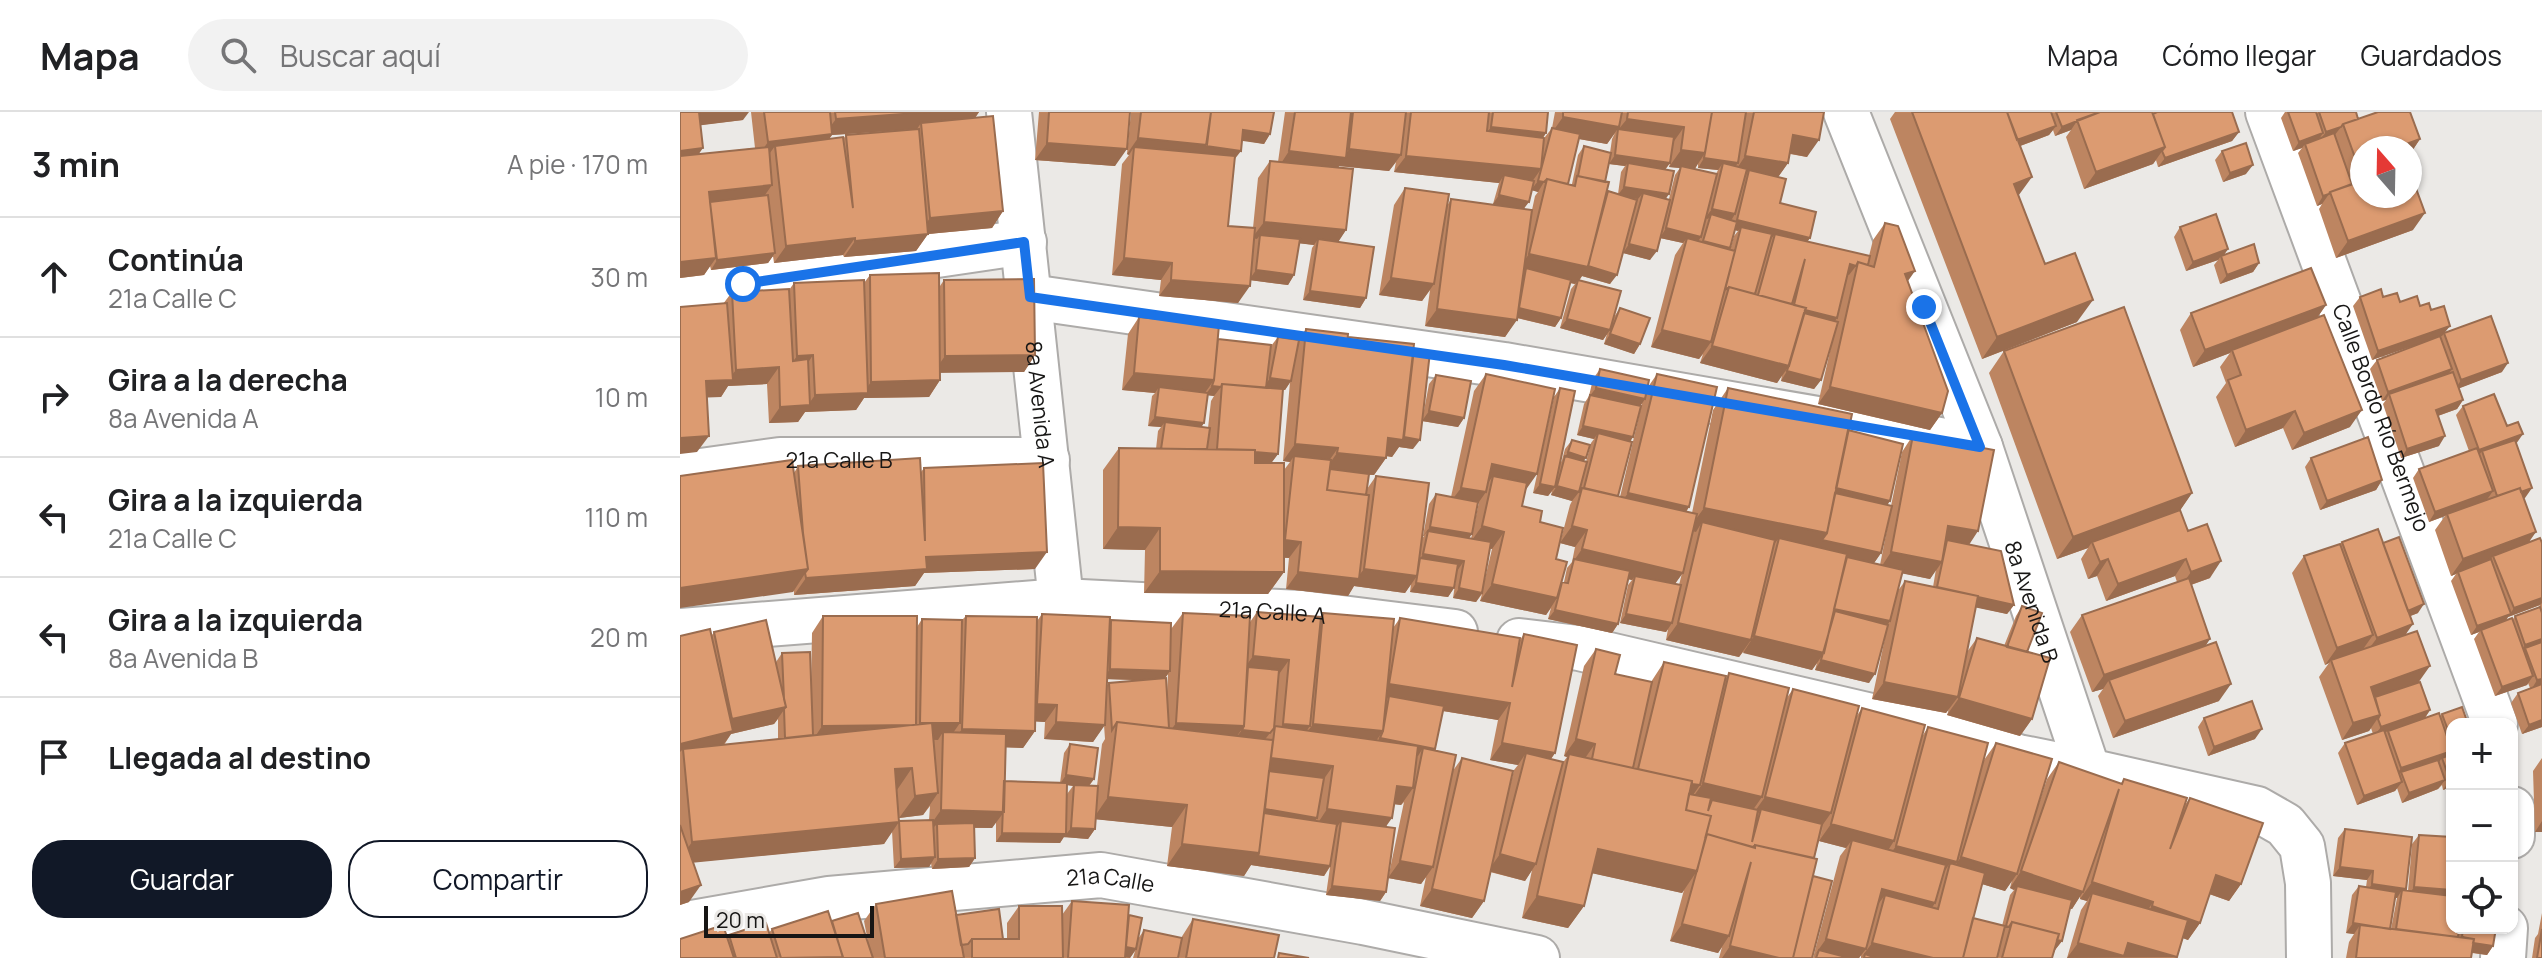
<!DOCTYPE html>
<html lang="es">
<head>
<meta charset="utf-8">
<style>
  :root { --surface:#fff; --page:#f2f2f2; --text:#202124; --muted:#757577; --line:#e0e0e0; --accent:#111827 }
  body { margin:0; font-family:Manrope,sans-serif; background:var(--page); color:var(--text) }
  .controls { position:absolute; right:24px; bottom:24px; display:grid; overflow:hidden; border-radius:16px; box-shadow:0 2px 6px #0004 }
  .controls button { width:72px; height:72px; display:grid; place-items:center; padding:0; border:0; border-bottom:2px solid var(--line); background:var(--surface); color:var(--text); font:40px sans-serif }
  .compass { position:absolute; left:1670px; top:24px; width:72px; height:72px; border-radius:50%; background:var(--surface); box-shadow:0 2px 6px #0004; rotate:340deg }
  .scale { position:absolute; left:24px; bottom:20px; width:170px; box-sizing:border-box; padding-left:8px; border:4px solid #171615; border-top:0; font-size:22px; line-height:28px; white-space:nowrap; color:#171615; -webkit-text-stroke:6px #ebe9e6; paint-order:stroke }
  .stop { position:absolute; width:24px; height:24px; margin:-18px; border:6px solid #1a73e8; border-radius:50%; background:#fff }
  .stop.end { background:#1a73e8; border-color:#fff; box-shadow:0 2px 8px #0008 }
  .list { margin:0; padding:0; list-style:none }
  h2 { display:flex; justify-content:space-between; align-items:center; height:104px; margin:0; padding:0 32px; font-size:34px }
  h2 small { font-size:26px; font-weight:400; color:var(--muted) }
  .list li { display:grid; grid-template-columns:52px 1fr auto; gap:24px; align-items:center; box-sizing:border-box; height:120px; padding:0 32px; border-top:2px solid var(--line) }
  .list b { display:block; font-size:30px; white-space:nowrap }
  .list p { margin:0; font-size:26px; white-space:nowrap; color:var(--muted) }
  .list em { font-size:26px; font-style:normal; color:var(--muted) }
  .actions { display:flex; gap:16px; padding:24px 32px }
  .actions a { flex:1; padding:18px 0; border:2px solid var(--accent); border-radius:32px; text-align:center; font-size:28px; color:var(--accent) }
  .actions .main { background:var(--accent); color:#fff }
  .icon { flex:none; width:44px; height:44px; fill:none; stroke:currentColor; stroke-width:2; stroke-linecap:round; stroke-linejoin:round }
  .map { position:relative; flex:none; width:1862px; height:846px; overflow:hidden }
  header { display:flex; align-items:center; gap:48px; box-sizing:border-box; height:112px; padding:0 40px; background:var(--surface); border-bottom:2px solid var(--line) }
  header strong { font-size:38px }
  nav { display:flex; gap:44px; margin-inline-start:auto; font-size:28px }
  .search { width:560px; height:72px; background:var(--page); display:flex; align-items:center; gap:20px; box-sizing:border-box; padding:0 28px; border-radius:44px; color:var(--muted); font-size:30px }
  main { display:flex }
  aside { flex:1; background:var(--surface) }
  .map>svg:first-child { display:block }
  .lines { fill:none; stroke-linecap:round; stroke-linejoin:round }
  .street-casing { stroke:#adaba9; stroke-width:48 }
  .street { stroke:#fff; stroke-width:44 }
  .wall { fill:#bd8561; fill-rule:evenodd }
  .shaded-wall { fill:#9a6c4f }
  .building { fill:#dc9b71; stroke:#9a6c4f; stroke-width:2 }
  .route { stroke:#1a73e8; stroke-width:10 }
  .labels { text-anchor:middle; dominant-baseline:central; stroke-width:7; stroke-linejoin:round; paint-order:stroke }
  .street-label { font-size:22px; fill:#171615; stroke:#ebe9e6 }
</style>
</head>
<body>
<header>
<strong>Mapa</strong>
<div class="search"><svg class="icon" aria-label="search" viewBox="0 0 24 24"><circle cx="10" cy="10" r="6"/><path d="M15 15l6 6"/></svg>Buscar aquí</div>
<nav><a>Mapa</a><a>Cómo llegar</a><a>Guardados</a></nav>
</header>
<main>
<aside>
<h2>3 min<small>A pie · 170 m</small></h2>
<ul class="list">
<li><svg class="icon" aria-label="ahead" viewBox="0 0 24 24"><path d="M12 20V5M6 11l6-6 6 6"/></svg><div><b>Continúa</b><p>21a Calle C</p></div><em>30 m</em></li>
<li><svg class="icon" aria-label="right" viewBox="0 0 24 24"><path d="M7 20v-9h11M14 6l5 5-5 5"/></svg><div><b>Gira a la derecha</b><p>8a Avenida A</p></div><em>10 m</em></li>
<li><svg class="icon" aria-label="left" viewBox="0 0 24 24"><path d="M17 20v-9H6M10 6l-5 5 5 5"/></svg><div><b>Gira a la izquierda</b><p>21a Calle C</p></div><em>110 m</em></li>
<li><svg class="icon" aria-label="left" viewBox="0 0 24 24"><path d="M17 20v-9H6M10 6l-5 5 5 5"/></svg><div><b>Gira a la izquierda</b><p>8a Avenida B</p></div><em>20 m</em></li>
<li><svg class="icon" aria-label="arrive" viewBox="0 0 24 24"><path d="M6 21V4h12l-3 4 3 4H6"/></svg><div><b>Llegada al destino</b></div></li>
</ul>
<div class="actions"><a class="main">Guardar</a><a>Compartir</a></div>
</aside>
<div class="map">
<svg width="1862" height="846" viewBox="0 0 1862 846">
  <rect width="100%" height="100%" fill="#ebe9e6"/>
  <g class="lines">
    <g class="street-casing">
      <g id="street">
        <path id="s1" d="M 329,0 L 381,489"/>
        <path id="s2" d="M 1166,0 L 1300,335 L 1408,659 L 1577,697 L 1605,713 L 1622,734 L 1628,771 L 1629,846"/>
        <path id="s3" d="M 1588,0 L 1815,612"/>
        <path d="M 0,181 L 344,130"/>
        <path d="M 350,185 L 824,253 L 1300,335"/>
        <path id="s4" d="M 0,362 L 100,348 L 367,348"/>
        <path id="s5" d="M 0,519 L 381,489 L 621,501 L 775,520"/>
        <path d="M 839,529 L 899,536 L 1277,624 L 1338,645 L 1408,659"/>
        <path d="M 1832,697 L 1832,724"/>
        <path id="s6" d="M 0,813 L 149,787 L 421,763 L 683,810 L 857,846"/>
        <path d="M 1823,846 L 1825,816"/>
      </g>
    </g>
    <use href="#street" class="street"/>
  </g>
  <path class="wall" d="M 0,0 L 63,8 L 20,13 L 19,42 L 75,36 L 71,0 L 299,0 L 295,6 L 323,99 L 312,116 L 248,122 L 236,139 L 164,145 L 163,143 L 94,151 L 93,144 L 88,151 L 31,158 L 30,154 L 24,163 L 0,166 ZM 237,17 L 166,23 L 163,27 L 149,27 L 152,23 Z
    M 359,0 L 450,0 L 435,54 L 355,48 Z
    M 451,0 L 594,0 L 590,22 L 584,32 L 562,28 L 554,48 L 548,114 L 573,116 L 578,66 L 590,49 L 598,50 L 605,0 L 868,0 L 866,21 L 863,26 L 863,32 L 865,25 L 872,16 L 875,0 L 1144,0 L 1127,45 L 1110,42 L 1108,51 L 1098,65 L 1100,91 L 1130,126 L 1127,130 L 1189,144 L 1193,128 L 1205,111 L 1228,169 L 1262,301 L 1250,318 L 1138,292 L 1153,226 L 1141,268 L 1134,277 L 1101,269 L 1102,263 L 1097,271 L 1020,251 L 1023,242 L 1019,247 L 971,235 L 995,143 L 1003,131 L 980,126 L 970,148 L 943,141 L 930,172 L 902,164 L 899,168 L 934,205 L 940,196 L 960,232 L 954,242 L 924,232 L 927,222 L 923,228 L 880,216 L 891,177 L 895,172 L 890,171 L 881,206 L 875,215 L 837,206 L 825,225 L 745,214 L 750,178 L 742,189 L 699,183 L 714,93 L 725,76 L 767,94 L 771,87 L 820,94 L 813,92 L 819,71 L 714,60 L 716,50 L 709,59 L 659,54 L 658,56 L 666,118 L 658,129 L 686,186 L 680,196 L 623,188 L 632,136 L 634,133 L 619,131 L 614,163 L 608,173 L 570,168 L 558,191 L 479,184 L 481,168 L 432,163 L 442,52 L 449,43 L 447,42 ZM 935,21 L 932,27 L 930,41 L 904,34 L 898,43 L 892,72 L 888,72 L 899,27 L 927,32 ZM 990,51 L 989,55 L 1000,56 L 995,63 L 989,87 L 986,87 L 985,58 ZM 1018,51 L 1018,56 L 1038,58 L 1036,62 L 1015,57 ZM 929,52 L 945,54 L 941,60 L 938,82 L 926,82 L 925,70 ZM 852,78 L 858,80 L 855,84 L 852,98 L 844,97 ZM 1055,118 L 1058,119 L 1054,124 L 1050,138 L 1049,137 Z
    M 1215,0 L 1552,0 L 1559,20 L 1552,29 L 1478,55 L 1476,48 L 1473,52 L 1404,77 L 1386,25 L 1391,18 L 1375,24 L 1373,18 L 1369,23 L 1340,34 L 1338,84 L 1365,152 L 1397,210 L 1302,247 L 1210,7 Z
    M 1605,0 L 1676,0 L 1678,7 L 1740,27 L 1730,42 L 1730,36 L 1682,36 L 1682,84 L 1733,118 L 1656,146 L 1639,97 L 1642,92 L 1637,94 L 1618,41 L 1622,36 L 1613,39 L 1601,6 Z
    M 1542,39 L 1566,62 L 1543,70 L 1535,48 Z
    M 1500,115 L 1548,137 L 1544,142 L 1579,151 L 1573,160 L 1540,172 L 1534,153 L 1538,148 L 1506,159 L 1494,125 Z
    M 190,163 L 260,174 L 264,168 L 355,243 L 344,260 L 260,260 L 260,268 L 249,285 L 184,286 L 176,298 L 125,300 L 118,310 L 89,311 L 87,272 L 48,274 L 41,285 L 27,285 L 17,340 L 43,192 L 52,180 L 109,178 L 114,171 L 184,171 Z
    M 1680,185 L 1703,185 L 1740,194 L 1751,198 L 1765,221 L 1822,260 L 1779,276 L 1783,288 L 1777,297 L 1758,304 L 1759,334 L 1721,346 L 1703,292 L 1706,288 L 1702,289 L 1690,257 L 1697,248 L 1732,234 L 1692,248 L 1673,194 Z
    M 1646,193 L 1637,206 L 1670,315 L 1612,338 L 1603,316 L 1555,335 L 1536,285 L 1546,271 L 1540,255 L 1550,241 L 1513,255 L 1500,218 L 1511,201 Z
    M 459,205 L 538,227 L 591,234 L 598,225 L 618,228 L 626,217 L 668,228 L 669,225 L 733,337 L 719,335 L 712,345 L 706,344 L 706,346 L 694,363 L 688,363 L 687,377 L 696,364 L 741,428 L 744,424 L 743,424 L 749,392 L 756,382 L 771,385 L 794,279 L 806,262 L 846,377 L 842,394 L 860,410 L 876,447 L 882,470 L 884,470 L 887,456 L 892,450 L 895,435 L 880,431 L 890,393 L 892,389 L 871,383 L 872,379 L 868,384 L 853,381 L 874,285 L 880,276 L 880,352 L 882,348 L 885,337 L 892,328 L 903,349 L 906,350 L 911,331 L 914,327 L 897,323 L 904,292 L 909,284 L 913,267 L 920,257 L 968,275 L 977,262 L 1009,395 L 1006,400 L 1012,401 L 1033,298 L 1048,276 L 1168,318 L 1207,393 L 1211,394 L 1222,340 L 1233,323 L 1289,433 L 1334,493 L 1327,502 L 1296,495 L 1287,540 L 1297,526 L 1324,534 L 1336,504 L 1342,494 L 1352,607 L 1340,624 L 1267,603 L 1269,597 L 1266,601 L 1192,587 L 1205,526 L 1189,571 L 1135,558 L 1137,551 L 1132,558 L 1063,540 L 1059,545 L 986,528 L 988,517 L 986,520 L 940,511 L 948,473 L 952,468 L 948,467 L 938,512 L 932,521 L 868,507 L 871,496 L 866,503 L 800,489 L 802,482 L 796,490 L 773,486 L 777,459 L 774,476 L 768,485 L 730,480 L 731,472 L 725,481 L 674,474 L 668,484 L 606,477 L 609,446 L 604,446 L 604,460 L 588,482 L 464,481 L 465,438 L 423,437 L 423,358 L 439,336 L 476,337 L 478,319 L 481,315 L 468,314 L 472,284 L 475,281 L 442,278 L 448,222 ZM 610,270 L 603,349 L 610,350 L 604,358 L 591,351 L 598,342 L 603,278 L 605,278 ZM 528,283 L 534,284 L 531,289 L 528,316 L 521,315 L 524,311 ZM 962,291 L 940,385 L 938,384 L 950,330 L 960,294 ZM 799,390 L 791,427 L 789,427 L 798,392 ZM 1209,407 L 1200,453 L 1167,445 L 1194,451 L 1201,441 ZM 810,436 L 812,437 L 803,475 ZM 1256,457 L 1253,475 L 1225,469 L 1217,480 L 1222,461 L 1250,467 ZM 1002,461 L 999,473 L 995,472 Z
    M 1324,239 L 1512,381 L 1500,398 L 1508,419 L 1530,466 L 1511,473 L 1539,589 L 1433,626 L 1418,584 L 1423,577 L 1412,580 L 1390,520 L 1402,503 L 1497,470 L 1495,464 L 1426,489 L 1417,464 L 1408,467 L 1401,447 L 1408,436 L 1377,447 L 1309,261 Z
    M 756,263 L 784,306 L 778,315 L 742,309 L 749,272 Z
    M 1783,294 L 1827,314 L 1836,332 L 1845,386 L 1844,386 L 1850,430 L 1862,431 L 1862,615 L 1842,622 L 1831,591 L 1838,581 L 1850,576 L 1848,571 L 1847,573 L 1815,584 L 1794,527 L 1799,520 L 1791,523 L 1771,469 L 1776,462 L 1771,464 L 1755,418 L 1765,404 L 1749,410 L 1733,366 L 1739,357 L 1789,339 L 1776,303 ZM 1860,493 L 1858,496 L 1835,504 L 1833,507 L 1826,508 L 1828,505 Z
    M 1631,346 L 1702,368 L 1696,378 L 1640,398 L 1625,355 Z
    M 118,354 L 241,360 L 244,356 L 355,457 L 244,461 L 235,474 L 114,483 L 114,478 L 113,480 L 114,361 Z
    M 1662,430 L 1703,431 L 1738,501 L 1730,504 L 1726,523 L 1739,570 L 1750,598 L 1745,606 L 1760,605 L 1762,602 L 1772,612 L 1772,674 L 1763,678 L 1762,673 L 1758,677 L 1722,691 L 1717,676 L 1715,679 L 1677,693 L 1658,641 L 1665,631 L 1693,622 L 1691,616 L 1689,619 L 1662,628 L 1639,565 L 1649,551 L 1645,553 L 1612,461 L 1624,444 L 1660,432 Z
    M 577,500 L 640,505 L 643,501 L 713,516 L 720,506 L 840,528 L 844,522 L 875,641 L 871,647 L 882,652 L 887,645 L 884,644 L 904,554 L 916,537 L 935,562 L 971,570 L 984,550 L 1046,566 L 1049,561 L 1106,587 L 1113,577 L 1176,605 L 1182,596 L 1243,623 L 1248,615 L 1304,648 L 1316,631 L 1354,706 L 1367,667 L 1379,650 L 1441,672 L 1444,667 L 1504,694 L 1510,686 L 1561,772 L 1549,789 L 1529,782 L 1520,811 L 1508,828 L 1503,826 L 1497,846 L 1387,846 L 1401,798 L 1407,789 L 1400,787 L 1400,784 L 1392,797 L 1390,796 L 1382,829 L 1375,838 L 1372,846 L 1181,846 L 1181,843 L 1179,846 L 1133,846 L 1160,744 L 1166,736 L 1139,729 L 1144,711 L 1134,746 L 1132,846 L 1039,846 L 1042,835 L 1038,841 L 990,829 L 1004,778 L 1002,781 L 912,761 L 904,794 L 888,816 L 842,806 L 852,758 L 845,769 L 810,760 L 804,789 L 792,806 L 740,794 L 746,765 L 741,772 L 708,766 L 706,780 L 700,789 L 646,783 L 650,755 L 644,764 L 571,753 L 564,764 L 487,754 L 492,715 L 415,707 L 415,717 L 408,727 L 384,725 L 384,724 L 380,731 L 316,730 L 316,710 L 312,716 L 295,716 L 295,746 L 289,755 L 252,757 L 251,751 L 249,755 L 214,756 L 212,719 L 204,732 L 13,750 L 9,790 L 0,793 L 0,524 L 32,523 L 34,520 L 96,550 L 102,541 L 131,576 L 132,521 L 143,504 L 237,515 L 242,507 L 282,508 L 286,504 L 357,509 L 362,502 L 491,517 L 503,501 L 570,510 ZM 488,562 L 487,580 L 485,566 ZM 427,567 L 461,568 L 429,571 L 427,573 ZM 763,599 L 818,608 L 810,648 L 838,653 L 834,658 L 827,686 L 782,646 L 772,660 L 754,638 ZM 98,607 L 98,627 L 44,633 L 51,622 L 94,612 ZM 355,609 L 365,610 L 364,627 L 413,630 L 424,613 L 425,627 L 422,632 L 417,674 L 409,674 L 414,667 L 390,632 L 384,641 L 380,671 L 324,669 L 325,635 L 343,636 L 355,619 ZM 387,673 L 393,674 L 387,682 ZM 216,678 L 219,706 L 243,703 L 250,694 L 249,708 L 219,709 ZM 724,690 L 709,762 L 706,715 L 714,692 L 721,693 ZM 1332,768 L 1330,776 L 1334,778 L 1330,783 L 1322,814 L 1293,806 L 1302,772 L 1325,779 Z
    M 1524,606 L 1575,627 L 1528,644 L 1518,615 Z
    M 1862,646 L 1862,720 L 1855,720 L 1853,659 Z
    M 1665,717 L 1726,777 L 1725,779 L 1728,779 L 1732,732 L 1739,723 L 1772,816 L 1816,816 L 1813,834 L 1807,843 L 1792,841 L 1791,846 L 1666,846 L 1669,830 L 1674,822 L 1666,821 L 1672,783 L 1679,774 L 1686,775 L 1687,768 L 1653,764 L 1658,726 ZM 1715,785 L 1717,786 L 1711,817 L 1710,817 Z
    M 392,789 L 448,804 L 458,827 L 464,818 L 501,826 L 513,807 L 594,846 L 453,846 L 455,839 L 450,846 L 0,846 L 47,826 L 49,823 L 89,821 L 92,817 L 152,809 L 188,830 L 184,809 L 196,792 L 276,803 L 323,827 L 327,827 L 327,811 L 339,794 L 382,803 Z
    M 1862,801 L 1862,846 L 1852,846 L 1855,826 L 1858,822 Z"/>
  <path class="shaded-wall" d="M 17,0 L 69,0 L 63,8 L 7,15 Z
    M 250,0 L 299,0 L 290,13 L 241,11 L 237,17 L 152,23 L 140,39 L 95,34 L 87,45 L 76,47 L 88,30 L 144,23 L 156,7 Z
    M 883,5 L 939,15 L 927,32 L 871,22 Z
    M 947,7 L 1004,15 L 992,32 L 938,18 Z
    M 1397,9 L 1391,18 L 1375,24 L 1382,15 Z
    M 1376,14 L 1369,23 L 1324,40 L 1330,31 Z
    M 811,15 L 866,21 L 854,38 L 799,32 Z
    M 1661,15 L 1654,24 L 1639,29 L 1646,20 Z
    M 563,18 L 590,22 L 584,32 L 556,28 Z
    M 1559,20 L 1552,29 L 1478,55 L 1485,46 Z
    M 1643,21 L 1637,30 L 1625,32 L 1622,36 L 1613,39 L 1619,30 Z
    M 1113,23 L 1139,28 L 1127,45 L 1102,40 Z
    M 458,26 L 527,33 L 561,39 L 554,48 L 454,35 L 449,43 L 447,42 Z
    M 1740,27 L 1730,42 L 1730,36 L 1720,36 L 1721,34 Z
    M 367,31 L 447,37 L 435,54 L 355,48 Z
    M 1485,35 L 1473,52 L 1404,77 L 1416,60 Z
    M 23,36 L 11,53 L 0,54 L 0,39 Z
    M 669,37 L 721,43 L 709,59 L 659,54 L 654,62 L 598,56 L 609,39 L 664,45 Z
    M 1001,38 L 1025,41 L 1014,58 L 1001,54 L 1000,56 L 989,55 Z
    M 935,43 L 990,51 L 983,60 L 948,51 L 945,54 L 929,52 Z
    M 726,44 L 861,57 L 849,74 L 824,63 L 819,71 L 714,60 Z
    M 1065,44 L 1108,51 L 1096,68 L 1069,58 L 1066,63 L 1054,61 Z
    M 1024,46 L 1058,51 L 1051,60 L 1043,51 L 1038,58 L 1018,56 Z
    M 1573,53 L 1566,62 L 1543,70 L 1550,61 Z
    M 1352,65 L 1336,87 L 1334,72 Z
    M 858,69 L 864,70 L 858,80 L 851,78 Z
    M 92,73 L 80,90 L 30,96 L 29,80 Z
    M 944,75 L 989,82 L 983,91 L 963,81 L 958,87 L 937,84 Z
    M 1649,82 L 1642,92 L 1637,94 L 1643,84 Z
    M 819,83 L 849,90 L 842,99 L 813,92 Z
    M 1032,97 L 1055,102 L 1049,112 L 1031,102 L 1028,107 L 1025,106 Z
    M 323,99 L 312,116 L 248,122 L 236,139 L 164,145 L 175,129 L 238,123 L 250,106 Z
    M 1745,101 L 1733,118 L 1656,146 L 1668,129 Z
    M 1057,108 L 1130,126 L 1123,135 L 1095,122 L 1091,127 L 1059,119 L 1061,115 L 1058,119 L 1051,117 Z
    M 584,110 L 666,118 L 655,135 L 638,127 L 634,133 L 580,127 L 580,123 L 577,127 L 572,126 Z
    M 986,116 L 1021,125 L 1015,134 L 1007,126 L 1003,131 L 980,126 Z
    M 175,126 L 163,143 L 94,151 L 106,134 Z
    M 949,132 L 977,139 L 970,148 L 943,141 Z
    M 1548,137 L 1542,146 L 1541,144 L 1538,148 L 1506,159 L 1513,150 Z
    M 95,141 L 88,151 L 31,158 L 37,148 Z
    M 849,142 L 907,154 L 937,163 L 930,172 L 902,164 L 897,172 L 898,168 L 895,172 L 845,160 L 846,156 L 843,160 L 837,159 Z
    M 36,146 L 24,163 L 0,166 L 0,150 Z
    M 444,146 L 492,151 L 481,168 L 432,163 Z
    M 1579,151 L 1573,160 L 1540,172 L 1547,163 Z
    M 1170,152 L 1176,154 L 1169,163 L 1163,161 Z
    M 576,158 L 614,163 L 608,173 L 569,168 Z
    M 1235,159 L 1223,176 L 1225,162 Z
    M 711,166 L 754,172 L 742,189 L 699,183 Z
    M 491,168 L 570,174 L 558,191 L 479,184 Z
    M 630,179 L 686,186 L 680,196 L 623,188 Z
    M 1413,188 L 1397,210 L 1302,247 L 1317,225 Z
    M 1646,193 L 1634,210 L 1552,238 L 1550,241 L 1513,255 L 1525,238 Z
    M 837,195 L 881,206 L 875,215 L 830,204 Z
    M 1114,196 L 1157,206 L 1151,215 Z
    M 757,197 L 837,208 L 825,225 L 745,214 Z
    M 887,207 L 930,218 L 923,228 L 880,216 Z
    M 1770,214 L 1762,224 L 1692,248 L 1698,239 Z
    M 982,218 L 1031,230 L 1019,247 L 971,235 Z
    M 930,222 L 960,232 L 954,242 L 924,232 Z
    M 1032,234 L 1109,254 L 1097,271 L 1020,251 Z
    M 133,243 L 122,260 L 105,261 L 117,244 Z
    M 355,243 L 344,260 L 253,261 L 265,244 Z
    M 1828,251 L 1822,260 L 1775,278 L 1781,268 Z
    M 99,255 L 87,272 L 48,274 L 41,285 L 14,286 L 26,269 L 48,268 L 56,258 Z
    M 1772,257 L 1765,266 L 1709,282 L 1706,288 L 1702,289 L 1708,280 Z
    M 1107,259 L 1141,268 L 1134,277 L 1101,269 Z
    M 454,261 L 534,268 L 522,285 L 479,275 L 475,281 L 442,278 Z
    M 590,266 L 611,269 L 605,278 L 584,275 Z
    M 260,268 L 249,285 L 184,286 L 176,298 L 125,300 L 118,310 L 89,311 L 100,295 L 128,293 L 135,283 L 183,281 L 191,270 Z
    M 532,274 L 541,275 L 534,284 L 525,283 Z
    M 1150,275 L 1262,301 L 1250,318 L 1138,292 Z
    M 916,276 L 965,287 L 959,296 L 909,285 Z
    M 1783,288 L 1777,297 L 1749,307 L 1756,298 Z
    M 1682,298 L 1670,315 L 1612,338 L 1624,321 Z
    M 749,299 L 784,306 L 778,315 L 742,309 Z
    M 1615,299 L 1603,316 L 1555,335 L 1566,318 Z
    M 475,305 L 524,311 L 518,320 L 485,310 L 481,315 L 468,314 Z
    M 903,314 L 953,325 L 947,335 L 918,321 L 914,327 L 897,323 Z
    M 1843,322 L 1836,332 L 1802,339 L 1797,346 L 1799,338 Z
    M 29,324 L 17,340 L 0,342 L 0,326 Z
    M 1765,324 L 1759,334 L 1721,346 L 1727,337 Z
    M 722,325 L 740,328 L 733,337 L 719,335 L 712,345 L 696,342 L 708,326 Z
    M 615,332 L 658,336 L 646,353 L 614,344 L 610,350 L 603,349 Z
    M 537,337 L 598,342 L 586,358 Z
    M 888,340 L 906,346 L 899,355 L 885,345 Z
    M 657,341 L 706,346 L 694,363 L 645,358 Z
    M 812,352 L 857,362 L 845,379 L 813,364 L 808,371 Z
    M 1702,368 L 1696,378 L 1640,398 L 1647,389 Z
    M 860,372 L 875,375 L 868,384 L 853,381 Z
    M 877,374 L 899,380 L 892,389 L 871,383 Z
    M 781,376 L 806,380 L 794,397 L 769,392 Z
    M 1153,376 L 1210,389 L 1204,398 L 1151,386 Z
    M 1852,376 L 1845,386 L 1811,397 L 1818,388 Z
    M 1813,379 L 1806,389 L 1767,402 L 1765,404 L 1749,410 L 1755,400 Z
    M 948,381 L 1009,395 L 997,412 L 936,398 Z
    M 1512,381 L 1497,403 L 1412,430 L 1408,436 L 1377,447 L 1393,425 Z
    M 1024,396 L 1147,421 L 1201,441 L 1194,451 L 1136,437 L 1099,426 L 1092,435 L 1022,410 L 1016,420 L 1008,418 Z
    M 802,414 L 824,420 L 812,437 L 790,431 Z
    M 892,414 L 907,418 L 895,435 L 880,431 Z
    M 1268,414 L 1298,419 L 1287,436 L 1267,428 L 1264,432 Z
    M 438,415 L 480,416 L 465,438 L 423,437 Z
    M 750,415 L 792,422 L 785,432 L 748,419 L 743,424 Z
    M 1856,420 L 1844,437 L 1813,444 L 1808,450 L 1778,460 L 1776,462 L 1771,464 L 1783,447 Z
    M 605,428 L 621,430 L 609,446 L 593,444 Z
    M 902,437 L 1003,461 L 991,477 L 955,464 L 952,468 L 892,454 L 893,450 Z
    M 367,440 L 355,457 L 244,461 L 235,474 L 114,483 L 126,466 L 246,445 Z
    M 1211,440 L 1262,450 L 1250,467 L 1200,457 Z
    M 743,442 L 784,449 L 777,459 L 739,452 L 740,447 Z
    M 1428,447 L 1417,464 L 1408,467 L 1420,450 Z
    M 1506,447 L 1495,464 L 1426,489 L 1438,472 Z
    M 1541,449 L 1530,466 L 1499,477 L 1511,460 Z
    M 128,457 L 113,480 L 0,496 L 0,476 Z
    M 684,457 L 737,464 L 725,481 L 674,474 L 668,484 L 606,477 L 618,460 L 677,466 Z
    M 480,459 L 604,460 L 588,482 L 464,481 Z
    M 736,471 L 774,476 L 768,485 L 730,480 Z
    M 812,472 L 877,486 L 866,503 L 800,489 Z
    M 779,476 L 802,481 L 796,490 L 773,486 Z
    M 1257,476 L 1334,493 L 1327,502 L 1250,486 Z
    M 1862,486 L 1862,491 L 1860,493 L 1828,505 L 1824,511 L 1801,518 L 1799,520 L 1791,523 L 1797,514 L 1830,502 L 1834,496 Z
    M 1744,492 L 1738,501 L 1718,509 L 1724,500 Z
    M 1154,497 L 1210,509 L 1204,519 L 1150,506 Z
    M 875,498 L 938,512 L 932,521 L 868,507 Z
    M 946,502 L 992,511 L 986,520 L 940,511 Z
    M 998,511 L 1071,528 L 1059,545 L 986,528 Z
    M 1733,512 L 1721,529 L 1685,542 L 1697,526 Z
    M 1693,523 L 1681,540 L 1651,548 L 1649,551 L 1645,553 L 1657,536 Z
    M 1074,524 L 1144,541 L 1132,558 L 1063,541 Z
    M 1530,527 L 1519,544 L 1429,568 L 1423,577 L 1412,580 L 1424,563 Z
    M 1862,527 L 1862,534 L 1845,536 L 1842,542 L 1839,543 L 1845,533 Z
    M 573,544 L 609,548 L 597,565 L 561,561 Z
    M 1141,548 L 1195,562 L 1189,571 L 1135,558 Z
    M 1750,554 L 1738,571 L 1679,592 L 1691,575 Z
    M 430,557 L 490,559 L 483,569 L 423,567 Z
    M 1853,564 L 1847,573 L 1815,584 L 1822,575 Z
    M 1862,567 L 1862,573 L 1851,578 L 1857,568 Z
    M 1204,570 L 1278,585 L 1266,601 L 1192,587 Z
    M 709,572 L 830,591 L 818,608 L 708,590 L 709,584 L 705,590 L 697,588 Z
    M 1551,572 L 1539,589 L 1433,626 L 1445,609 Z
    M 1279,586 L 1352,607 L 1340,624 L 1267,603 Z
    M 357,592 L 377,593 L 365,610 L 345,609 Z
    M 106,595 L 94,612 L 51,622 L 41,636 L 3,637 L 0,640 L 0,632 L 42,622 L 52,607 Z
    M 1750,598 L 1744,607 L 1694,624 L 1701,615 Z
    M 1700,603 L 1689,619 L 1662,628 L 1673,611 Z
    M 1862,608 L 1862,615 L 1842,622 L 1849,613 Z
    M 376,610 L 425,613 L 413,630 L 364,627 Z
    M 240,611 L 280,611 L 268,628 L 263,620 L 258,628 L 228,627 Z
    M 496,611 L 564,614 L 552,631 L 484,628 Z
    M 603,612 L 630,614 L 618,631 L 593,626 Z
    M 633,612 L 703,619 L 691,636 L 621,629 Z
    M 142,614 L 236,614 L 131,631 Z
    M 282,617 L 355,619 L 343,636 L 270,634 Z
    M 1582,617 L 1575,627 L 1528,644 L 1534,635 Z
    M 562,618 L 590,621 L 583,630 L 555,627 Z
    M 700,626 L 755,637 L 748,646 L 743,636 L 738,644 L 693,635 Z
    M 896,627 L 915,632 L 903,649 L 889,642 L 887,645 L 884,644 Z
    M 822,631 L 875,641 L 863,658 L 846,641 L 838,653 L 810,648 Z
    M 1772,639 L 1765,648 L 1762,646 L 1759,650 L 1721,660 L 1718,664 L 1715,665 L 1721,656 Z
    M 590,646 L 653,654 L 641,671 L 585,664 Z
    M 232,656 L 217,678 L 199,679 L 215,657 Z
    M 957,659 L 1020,673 L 1008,690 Z
    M 386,663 L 414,667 L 407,676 L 380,672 Z
    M 1765,668 L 1758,677 L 1722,691 L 1729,681 Z
    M 1770,668 L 1772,668 L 1772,674 L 1763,678 Z
    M 1722,670 L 1715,679 L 1677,693 L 1684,684 Z
    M 1023,671 L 1082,685 L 1070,702 L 1032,688 L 1029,692 L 1011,688 Z
    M 717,674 L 733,676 L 721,693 L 705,691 Z
    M 258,681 L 243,703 L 219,706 L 235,684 Z
    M 428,685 L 507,693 L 492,715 L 413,707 Z
    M 1085,685 L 1151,701 L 1139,718 L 1081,697 L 1077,703 L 1073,702 Z
    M 580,697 L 637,706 L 631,715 L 581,707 Z
    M 647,697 L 712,706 L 700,723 L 661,709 L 656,717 L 636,714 Z
    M 261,698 L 324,700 L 312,716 L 257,715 L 257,712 L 254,715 L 249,715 Z
    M 1862,709 L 1862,720 L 1855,720 Z
    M 219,710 L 204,732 L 0,752 L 0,747 L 12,730 Z
    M 1151,712 L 1214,729 L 1203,746 L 1172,728 L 1166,736 L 1139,729 Z
    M 391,716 L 415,717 L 408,727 L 384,725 Z
    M 322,721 L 386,722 L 380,731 L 316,730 Z
    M 502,732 L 579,741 L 650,754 L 644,764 L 571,753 L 564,764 L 487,754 Z
    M 1216,734 L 1277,750 L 1267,763 L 1270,751 L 1260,766 L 1204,751 Z
    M 918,737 L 1017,759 L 1002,781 L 902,759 Z
    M 820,742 L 856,752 L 845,769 L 808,759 Z
    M 255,745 L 249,755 L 214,756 L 221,747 Z
    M 1281,745 L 1337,762 L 1325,779 L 1269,762 Z
    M 295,746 L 289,755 L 252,757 L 258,747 Z
    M 720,749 L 753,755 L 741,772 L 708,766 Z
    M 1660,755 L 1693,759 L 1687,768 L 1653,764 Z
    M 1341,759 L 1403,780 L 1392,797 L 1335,778 L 1337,774 L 1334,778 L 1330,776 Z
    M 1536,763 L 1561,772 L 1549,789 L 1524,780 Z
    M 1412,770 L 1473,790 L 1462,807 L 1412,781 L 1407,789 L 1400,787 Z
    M 1692,772 L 1726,777 L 1721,784 L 1722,778 L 1717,786 L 1685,782 Z
    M 21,773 L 9,790 L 0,793 L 0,780 Z
    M 652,774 L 706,780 L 700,789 L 646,783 Z
    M 1734,775 L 1772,778 L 1772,787 L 1728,784 Z
    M 752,777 L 804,789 L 792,806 L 740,794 Z
    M 1202,777 L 1255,791 L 1244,808 L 1205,783 L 1196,795 Z
    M 857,784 L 904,794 L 888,816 L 842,806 Z
    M 1472,794 L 1520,811 L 1508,828 L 1460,811 Z
    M 1673,811 L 1680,813 L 1674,822 L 1666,821 Z
    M 1002,812 L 1049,824 L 1038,841 L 990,829 Z
    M 1331,815 L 1382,829 L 1375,838 L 1328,826 Z
    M 1146,827 L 1186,837 L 1179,846 L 1143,846 L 1139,838 L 1134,844 Z
    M 1781,829 L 1813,834 L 1807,843 L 1775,838 Z
    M 1192,831 L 1253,846 L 1184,846 L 1185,842 L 1181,846 Z
    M 1398,831 L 1448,831 L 1497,845 L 1387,846 Z
    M 1050,834 L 1099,846 L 1042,846 Z
    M 443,835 L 456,837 L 450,846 L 436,844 Z"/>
  <path class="building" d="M 0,0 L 19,0 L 23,36 L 0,39 Z
    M 84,0 L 150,0 L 152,22 L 88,30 Z
    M 155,0 L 250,0 L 156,7 Z
    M 369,0 L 450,0 L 447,37 L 367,31 Z
    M 461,0 L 531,0 L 527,33 L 458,26 Z
    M 531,0 L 594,0 L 590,22 L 563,18 L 561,39 L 526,34 Z
    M 615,0 L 671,0 L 666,46 L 609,39 Z
    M 673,0 L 726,0 L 721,43 L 669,37 Z
    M 731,0 L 809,0 L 807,19 L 864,26 L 861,57 L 726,44 Z
    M 813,0 L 868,0 L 866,21 L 811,15 Z
    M 883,0 L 942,0 L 939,15 L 883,5 Z
    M 948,0 L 1032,0 L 1025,41 L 1001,38 L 1004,15 L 947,7 Z
    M 1032,0 L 1066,0 L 1058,51 L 1024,46 Z
    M 1074,0 L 1144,0 L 1139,28 L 1113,23 L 1108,51 L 1065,44 Z
    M 1232,0 L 1327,0 L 1352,65 L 1334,72 L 1365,152 L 1395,141 L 1413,188 L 1317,225 Z
    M 1327,0 L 1371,0 L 1376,14 L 1337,28 Z
    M 1376,0 L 1420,0 L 1382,15 Z
    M 1420,0 L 1472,0 L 1485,35 L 1416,60 L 1397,8 Z
    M 1477,0 L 1552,0 L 1559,20 L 1485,46 L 1482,39 L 1485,35 L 1473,2 Z
    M 1608,0 L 1636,0 L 1643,21 L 1619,30 Z
    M 1639,0 L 1676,0 L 1678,7 L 1663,12 L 1661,15 L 1646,20 Z
    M 1698,0 L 1730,0 L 1740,27 L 1721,34 L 1721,36 L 1682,36 L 1682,65 L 1663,12 Z
    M 313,4 L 323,99 L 250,106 L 241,11 Z
    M 872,16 L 900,22 L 888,72 L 867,67 L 864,70 L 858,69 Z
    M 239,17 L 248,122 L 175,129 L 175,126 L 106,134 L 95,34 L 163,25 L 173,96 L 166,23 Z
    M 938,17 L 994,25 L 990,51 L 935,43 Z
    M 1654,21 L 1672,72 L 1650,80 L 1649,82 L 1643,84 L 1625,32 Z
    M 1566,31 L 1573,53 L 1550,61 L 1542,39 Z
    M 904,34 L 931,41 L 925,70 L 898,64 Z
    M 89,35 L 92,73 L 29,80 L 36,146 L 0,150 L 0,44 Z
    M 454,35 L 555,44 L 548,114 L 575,116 L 570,174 L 491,168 L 492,151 L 444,146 Z
    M 590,49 L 673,57 L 666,118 L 584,110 Z
    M 948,51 L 994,59 L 989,82 L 944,75 Z
    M 1043,51 L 1067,57 L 1055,102 L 1032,97 Z
    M 1001,54 L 1037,62 L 1021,125 L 986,116 Z
    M 1069,58 L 1106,67 L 1100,91 L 1136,100 L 1130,126 L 1057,108 Z
    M 1730,60 L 1745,101 L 1668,129 L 1650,80 L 1682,69 L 1682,84 L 1730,84 Z
    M 824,63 L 854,69 L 849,90 L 819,83 Z
    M 897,64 L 929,70 L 908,155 L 849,142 L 867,67 L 895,74 Z
    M 725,76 L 769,82 L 754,172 L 711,166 Z
    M 928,79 L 957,88 L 937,163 L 908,154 Z
    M 963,81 L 990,88 L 977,139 L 949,132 Z
    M 88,83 L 95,141 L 37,148 L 30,90 Z
    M 771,87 L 852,98 L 837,208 L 757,197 Z
    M 1031,102 L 1057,110 L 1050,136 L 1023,129 Z
    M 1536,102 L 1548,137 L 1513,150 L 1500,115 Z
    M 1205,111 L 1218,114 L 1235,159 L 1225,162 L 1268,279 L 1262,301 L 1150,275 L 1178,150 L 1194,155 Z
    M 1061,115 L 1092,122 L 1075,182 L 1049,175 L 1045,178 Z
    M 1095,122 L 1190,144 L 1188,153 L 1178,150 L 1176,154 L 1170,152 L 1157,206 L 1125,198 L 1126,196 L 1114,193 L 1125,147 L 1112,192 L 1078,183 Z
    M 580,123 L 620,127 L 614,163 L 576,158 Z
    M 1007,126 L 1055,139 L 1031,230 L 982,218 Z
    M 638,127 L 694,135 L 686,186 L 630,179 Z
    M 1574,132 L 1579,151 L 1547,163 L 1541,144 Z
    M 846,156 L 891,168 L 881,206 L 839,196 Z
    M 1631,156 L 1646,193 L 1525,238 L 1511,201 Z
    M 259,161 L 260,268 L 191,270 L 190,163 Z
    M 354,167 L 355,243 L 265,244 L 264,168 Z
    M 184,168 L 188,281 L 135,283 L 133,243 L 117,244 L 114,171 Z
    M 898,168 L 941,179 L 930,218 L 887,207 Z
    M 1049,175 L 1126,196 L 1109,254 L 1032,234 Z
    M 109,177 L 113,249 L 128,247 L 130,293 L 100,295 L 99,255 L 56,258 L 52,180 Z
    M 1701,177 L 1703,185 L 1717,181 L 1720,190 L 1737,184 L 1740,194 L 1749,191 L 1751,198 L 1764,194 L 1770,214 L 1698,239 L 1680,185 Z
    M 47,191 L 53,268 L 26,269 L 29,324 L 0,326 L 0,195 Z
    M 1444,195 L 1512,381 L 1393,425 L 1324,239 Z
    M 940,196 L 970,206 L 960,232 L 930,222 Z
    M 1124,201 L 1158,210 L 1141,268 L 1107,259 Z
    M 1644,203 L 1682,298 L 1624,321 L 1615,299 L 1566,318 L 1548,268 L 1561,263 L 1552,238 Z
    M 1811,204 L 1828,251 L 1781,268 L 1764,221 Z
    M 459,205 L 539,213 L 534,268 L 454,261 Z
    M 626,217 L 668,222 L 667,232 L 669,225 L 734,232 L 723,328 L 708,326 L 706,346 L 657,341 L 658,336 L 615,332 Z
    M 1760,224 L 1772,257 L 1708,280 L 1697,248 Z
    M 598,225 L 619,228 L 611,269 L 590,266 Z
    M 538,227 L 591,233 L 586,276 L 542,272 L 541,275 L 532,274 L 534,268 Z
    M 734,237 L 750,240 L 740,328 L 724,325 Z
    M 920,257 L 969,268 L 965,287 L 916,276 Z
    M 1773,260 L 1783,288 L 1756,298 L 1765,324 L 1727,337 L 1709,282 Z
    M 806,262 L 875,277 L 857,362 L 812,352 L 806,380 L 781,376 Z
    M 977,262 L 1037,275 L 1009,395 L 948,381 Z
    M 756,263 L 791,269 L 784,306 L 749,299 Z
    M 542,272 L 603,277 L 598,342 L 575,340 L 575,338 L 537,337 Z
    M 479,275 L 528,281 L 524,311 L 475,305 Z
    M 880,276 L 895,279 L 875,375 L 860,372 Z
    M 1048,276 L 1172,302 L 1147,421 L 1024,396 Z
    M 1814,282 L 1827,314 L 1838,310 L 1843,322 L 1799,338 L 1783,294 Z
    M 910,283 L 961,294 L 953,325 L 903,314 Z
    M 485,310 L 530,316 L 527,337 L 481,337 Z
    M 1168,318 L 1223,332 L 1210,389 L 1156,376 Z
    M 918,321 L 952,330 L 938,384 L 904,376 Z
    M 1233,323 L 1314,338 L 1298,419 L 1268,414 L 1262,450 L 1211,440 Z
    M 1688,325 L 1702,368 L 1647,389 L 1631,346 Z
    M 892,328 L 910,333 L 906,346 L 888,340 Z
    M 1835,328 L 1852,376 L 1841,380 L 1840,376 L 1817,384 L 1802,339 Z
    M 439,336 L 575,338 L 575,351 L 604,351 L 604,460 L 480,459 L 480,416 L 438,415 Z
    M 1797,336 L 1813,379 L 1755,400 L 1739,357 Z
    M 614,344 L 651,348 L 647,378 L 689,383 L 679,467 L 618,460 L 621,430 L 605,428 Z
    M 885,344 L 907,350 L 899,380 L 877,374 Z
    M 240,346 L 245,429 L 244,356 L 363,351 L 367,440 L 246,445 L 247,457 L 126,466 L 125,461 L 128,457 L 123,421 L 118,354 Z
    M 112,348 L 128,457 L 0,476 L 0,364 Z
    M 650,357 L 689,362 L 686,383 L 647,378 Z
    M 696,364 L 749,371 L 737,464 L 684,457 Z
    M 813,364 L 847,371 L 842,394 L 862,399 L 860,410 L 883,416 L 876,447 L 887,450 L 877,486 L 812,472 L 824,420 L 802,414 Z
    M 902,376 L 1017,402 L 1003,461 L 902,437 L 907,418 L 892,414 Z
    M 1840,376 L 1856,420 L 1783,447 L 1767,402 Z
    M 1155,381 L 1212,394 L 1201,441 L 1142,428 L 1147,421 Z
    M 756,382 L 798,390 L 792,422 L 750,415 Z
    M 1500,398 L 1508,419 L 1527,412 L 1541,449 L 1511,460 L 1506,447 L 1438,472 L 1428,447 L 1420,450 L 1412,430 Z
    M 1022,410 L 1095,428 L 1071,528 L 998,511 Z
    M 1698,417 L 1733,512 L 1697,526 L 1662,430 Z
    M 748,419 L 811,430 L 802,481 L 779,476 L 784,449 L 743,442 Z
    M 1719,425 L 1744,492 L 1728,499 L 1703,431 Z
    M 1099,426 L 1167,442 L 1144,541 L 1074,524 Z
    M 1860,426 L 1862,431 L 1862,486 L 1834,496 L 1813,444 Z
    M 1267,428 L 1321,439 L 1334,493 L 1298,485 L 1298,484 L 1257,475 Z
    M 1660,432 L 1693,523 L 1657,536 L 1624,444 Z
    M 1167,445 L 1223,458 L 1210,509 L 1154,497 Z
    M 740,446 L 778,452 L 774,476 L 736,471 Z
    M 894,447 L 950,459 L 938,512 L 875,498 L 882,470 L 888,471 Z
    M 1811,447 L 1831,502 L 1797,514 L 1778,460 Z
    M 955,464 L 1001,473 L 992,511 L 946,502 Z
    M 1509,466 L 1530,527 L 1424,563 L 1402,503 Z
    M 1225,469 L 1298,484 L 1278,585 L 1204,570 Z
    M 1342,494 L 1362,501 L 1347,540 L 1327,535 Z
    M 1860,495 L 1862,501 L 1862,527 L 1845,533 L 1835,504 Z
    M 1155,499 L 1208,513 L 1195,562 L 1141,548 Z
    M 577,500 L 641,505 L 630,614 L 603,612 L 609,548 L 573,544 Z
    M 503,501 L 570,504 L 564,614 L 496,611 Z
    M 643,501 L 714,507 L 703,619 L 633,612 Z
    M 362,502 L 430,505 L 425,613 L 376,610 L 377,593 L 357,592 Z
    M 143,504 L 237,504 L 236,613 L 142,614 Z
    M 286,504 L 357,505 L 355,619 L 282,617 Z
    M 720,506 L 840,526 L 832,575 L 844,522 L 897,533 L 875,641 L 822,631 L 830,591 L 709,572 Z
    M 1832,506 L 1853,564 L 1822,575 L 1801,518 Z
    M 242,507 L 282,508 L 280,611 L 240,611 Z
    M 86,508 L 106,595 L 52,607 L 34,520 Z
    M 431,508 L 491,511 L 490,559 L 430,557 Z
    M 30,517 L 53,619 L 0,632 L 0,524 Z
    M 1737,519 L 1750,554 L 1691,575 L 1700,603 L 1673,611 L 1651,548 Z
    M 1297,526 L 1370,546 L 1352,607 L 1279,586 Z
    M 1536,530 L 1551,572 L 1445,609 L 1429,568 Z
    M 1862,530 L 1862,567 L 1857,568 L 1845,536 Z
    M 916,537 L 940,543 L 935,562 L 972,570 L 953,656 L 912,647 L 915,632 L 896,627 Z
    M 130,540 L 133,623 L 105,626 L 104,597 L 106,595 L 104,587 L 102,541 Z
    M 984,550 L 1046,564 L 1020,673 L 1012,672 L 1012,669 L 958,657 Z
    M 568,555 L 599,558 L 594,616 L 590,621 L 562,618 L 564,614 Z
    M 1049,561 L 1109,576 L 1082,685 L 1023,671 Z
    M 486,566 L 489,616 L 437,610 L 432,618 L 429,571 Z
    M 1740,570 L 1750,598 L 1701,615 L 1698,607 L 1700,603 L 1695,585 Z
    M 1862,572 L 1862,608 L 1849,613 L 1838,581 Z
    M 1113,577 L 1179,594 L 1151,701 L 1085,685 Z
    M 709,584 L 764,594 L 755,637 L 700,626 L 703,619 Z
    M 1572,589 L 1582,617 L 1534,635 L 1524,606 Z
    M 1782,595 L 1788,612 L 1772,612 L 1772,629 L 1762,602 Z
    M 1182,596 L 1245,613 L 1214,729 L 1151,712 Z
    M 1759,601 L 1772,639 L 1721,656 L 1708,619 Z
    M 437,610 L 593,628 L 579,741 L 502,732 L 507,693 L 428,685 Z
    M 252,611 L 258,681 L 235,684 L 232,656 L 215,657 L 219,710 L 12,730 L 3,637 Z
    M 595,614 L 738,634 L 733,676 L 717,674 L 712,706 L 647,697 L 653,654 L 591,646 Z
    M 1248,615 L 1308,631 L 1277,750 L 1216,734 Z
    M 1704,618 L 1722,670 L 1684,684 L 1665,631 Z
    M 263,620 L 326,622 L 324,700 L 261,698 Z
    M 1316,631 L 1372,647 L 1337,762 L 1281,745 Z
    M 390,632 L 418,636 L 414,667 L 386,663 Z
    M 743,636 L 776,643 L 753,755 L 720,749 Z
    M 846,641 L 883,650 L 856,752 L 820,742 Z
    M 889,642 L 1012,669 L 1006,698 L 1031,704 L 1017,759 L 918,737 L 904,794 L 857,784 Z
    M 1772,642 L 1772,668 L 1770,668 L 1762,646 Z
    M 782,646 L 833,659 L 804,789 L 752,777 Z
    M 1758,648 L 1765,668 L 1729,681 L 1721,660 Z
    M 1379,650 L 1442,672 L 1444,667 L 1507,686 L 1490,737 L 1510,686 L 1583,711 L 1561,772 L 1536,763 L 1520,811 L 1472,794 L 1473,790 L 1412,770 L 1439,677 L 1403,780 L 1341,759 Z
    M 589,659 L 644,666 L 637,706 L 585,697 Z
    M 324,669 L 387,671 L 386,722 L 322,721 Z
    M 394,673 L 418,674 L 415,717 L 391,716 Z
    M 1009,682 L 1031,686 L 1028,699 L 1032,688 L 1078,698 L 1072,730 L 1081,697 L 1142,712 L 1134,746 L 1075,733 L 1073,735 L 1027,722 L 1026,723 L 1031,704 L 1006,698 Z
    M 584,701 L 657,712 L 650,754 L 578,744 L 579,741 Z
    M 253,708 L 255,745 L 221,747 L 219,709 Z
    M 661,709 L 715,716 L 706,780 L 652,774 Z
    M 294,711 L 295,746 L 258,747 L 257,712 Z
    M 0,713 L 21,773 L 0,780 Z
    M 1665,717 L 1732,725 L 1726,777 L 1692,772 L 1693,759 L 1660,755 Z
    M 1027,722 L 1075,736 L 1075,733 L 1137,747 L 1113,846 L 1099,846 L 1050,834 L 1071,750 L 1049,824 L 1002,812 Z
    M 1739,723 L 1772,725 L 1772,778 L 1734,775 Z
    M 1172,728 L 1266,753 L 1255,791 L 1202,777 L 1186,837 L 1146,827 Z
    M 1270,751 L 1305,761 L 1283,846 L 1253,846 L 1192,831 L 1205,783 L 1258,797 Z
    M 1133,764 L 1152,769 L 1132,846 L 1113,846 Z
    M 1337,774 L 1392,788 L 1382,829 L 1377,828 L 1379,822 L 1332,810 L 1329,815 L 1326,814 Z
    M 1679,774 L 1716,780 L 1710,817 L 1673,811 Z
    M 1722,778 L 1772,784 L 1772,816 L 1779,816 L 1778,825 L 1716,817 Z
    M 272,779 L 284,846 L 205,846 L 196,792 Z
    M 1412,781 L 1508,808 L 1497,845 L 1448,831 L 1444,844 L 1398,831 Z
    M 392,789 L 449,793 L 445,846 L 388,846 Z
    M 339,794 L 382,794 L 383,846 L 292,846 L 292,827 L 339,827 Z
    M 319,797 L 323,827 L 292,827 L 288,832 L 281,833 L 276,803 Z
    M 148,799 L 163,845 L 101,846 L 92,817 Z
    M 178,801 L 193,846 L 163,846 L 152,809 Z
    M 449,803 L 462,806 L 456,837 L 446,835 Z
    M 1293,806 L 1325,814 L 1317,846 L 1283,846 Z
    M 513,807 L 599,823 L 594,846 L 506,846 Z
    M 1332,810 L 1379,822 L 1372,846 L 1322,846 Z
    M 86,811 L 97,846 L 56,846 L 49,823 Z
    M 43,813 L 54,846 L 0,846 L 0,827 Z
    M 1680,813 L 1794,827 L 1791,846 L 1676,846 Z
    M 1783,816 L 1816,816 L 1813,834 L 1793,831 L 1794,827 L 1782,825 Z
    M 1862,817 L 1862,846 L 1857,846 Z
    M 464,818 L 502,826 L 498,846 L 458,846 Z
    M 1139,838 L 1162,844 L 1162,846 L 1136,846 Z
    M 599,841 L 629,846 L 598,846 Z
    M 1185,842 L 1196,846 L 1184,846 Z"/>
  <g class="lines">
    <path class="route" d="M 63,172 L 344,130 L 350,185 L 824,253 L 1300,335 L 1244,195"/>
  </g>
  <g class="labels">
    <g class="street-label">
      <text stroke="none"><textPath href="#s1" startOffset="294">8a Avenida A</textPath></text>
      <text stroke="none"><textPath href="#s3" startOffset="326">Calle Bordo Río Bermejo</textPath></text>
      <text stroke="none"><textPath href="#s4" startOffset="160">21a Calle B</textPath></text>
      <text stroke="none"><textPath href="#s2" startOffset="524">8a Avenida B</textPath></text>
      <text stroke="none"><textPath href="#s5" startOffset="594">21a Calle A</textPath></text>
      <text stroke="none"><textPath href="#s6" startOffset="434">21a Calle</textPath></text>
    </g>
  </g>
</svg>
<div class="controls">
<button>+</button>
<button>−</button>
<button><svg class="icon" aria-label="locate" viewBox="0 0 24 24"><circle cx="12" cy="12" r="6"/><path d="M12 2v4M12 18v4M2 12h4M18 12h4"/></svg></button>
</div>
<svg class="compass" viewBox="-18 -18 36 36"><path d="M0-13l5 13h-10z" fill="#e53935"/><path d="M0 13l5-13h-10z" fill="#757577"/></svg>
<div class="scale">20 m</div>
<div class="stop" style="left:63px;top:172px"></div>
<div class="stop end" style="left:1244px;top:195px"></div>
</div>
</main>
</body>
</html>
